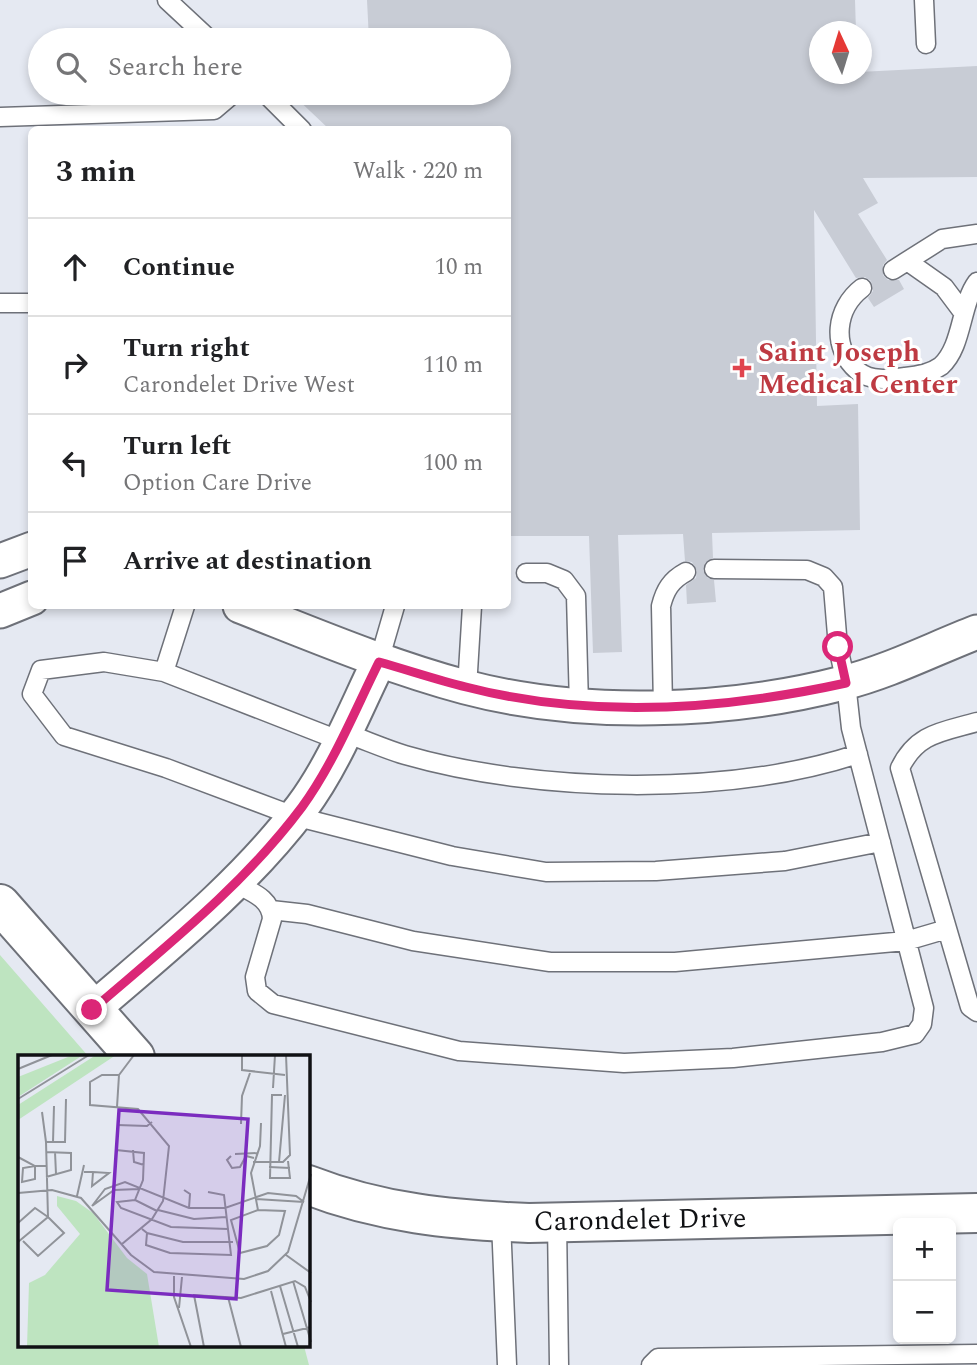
<!DOCTYPE html>
<html lang="en">
<head>
<meta charset="utf-8">
<style>
  :root { --surface:#fff; --page:#f2f2f2; --text:#202124; --muted:#757577; --line:#e0e0e0 }
  body { margin:0; font-family:Spectral,serif; background:var(--page); color:var(--text) }
  .controls { position:absolute; right:21px; bottom:21px; display:grid; overflow:hidden; border-radius:10px; box-shadow:0 4px 10px #0003 }
  .controls button { width:63px; height:63px; display:grid; place-items:center; padding:0; border:0; border-bottom:2px solid var(--line); background:var(--surface); color:var(--text); font:35px sans-serif }
  .compass { position:absolute; left:809px; top:21px; width:63px; height:63px; border-radius:50%; background:var(--surface); box-shadow:0 4px 10px #0003; rotate:356deg }
  .stop { position:absolute; width:21px; height:21px; margin:-16px; border:5px solid #db2777; border-radius:50%; background:#fff }
  .stop.end { background:#db2777; border-color:#fff; box-shadow:0 2px 7px #0008 }
  .list { margin:0; padding:0; list-style:none }
  h2 { display:flex; justify-content:space-between; align-items:center; height:91px; margin:0; padding:0 28px; font-size:30px }
  h2 small { font-size:23px; font-weight:400; color:var(--muted) }
  .list li { display:grid; grid-template-columns:46px 1fr auto; gap:21px; align-items:center; box-sizing:border-box; height:98px; padding:0 28px; border-top:2px solid var(--line) }
  .list b { display:block; font-size:26px; white-space:nowrap }
  .list p { margin:0; font-size:23px; white-space:nowrap; color:var(--muted) }
  .list em { font-size:23px; font-style:normal; color:var(--muted) }
  .icon { flex:none; width:38px; height:38px; fill:none; stroke:currentColor; stroke-width:2; stroke-linecap:round; stroke-linejoin:round }
  .map { position:relative; flex:none; width:977px; height:1365px; overflow:hidden }
  .search { position:absolute; background:var(--surface); box-shadow:0 4px 10px #0003; left:28px; top:28px; width:483px; height:77px; display:flex; align-items:center; gap:18px; box-sizing:border-box; padding:0 24px; border-radius:38px; color:var(--muted); font-size:26px }
  .panel { position:absolute; background:var(--surface); box-shadow:0 4px 10px #0003; left:28px; top:126px; width:483px; height:483px; border-radius:10px }
  .map>svg:first-child { display:block }
  .green { fill:#bee4c0 }
  .building { fill:#c8ccd5 }
  .lines { fill:none; stroke-linecap:round; stroke-linejoin:round }
  .lane-casing { stroke:#6e7179; stroke-width:21 }
  .street-casing { stroke:#6e7179; stroke-width:37 }
  .secondary-casing { stroke:#6e7179; stroke-width:42 }
  .lane { stroke:#fff; stroke-width:18 }
  .street { stroke:#fff; stroke-width:33 }
  .secondary { stroke:#fff; stroke-width:38 }
  .route { stroke:#db2777; stroke-width:9 }
  .health-dot { fill:#e0444e; stroke:#fff; stroke-width:2.5 }
  .labels { text-anchor:middle; dominant-baseline:central; stroke-width:6; stroke-linejoin:round; paint-order:stroke }
  .health-label { font-size:28px; font-weight:bold; fill:#be3a42; stroke:#fff; text-anchor:start }
  .street-label { font-size:28px; fill:#101114; stroke:#fff }
  .inset-road { fill:none; stroke:#909399; stroke-width:2 }
  .view { fill:#7b2cbf; fill-opacity:0.15; stroke:#7b2cbf; stroke-width:3.5 }
  .inset-edge { fill:none; stroke:#101114; stroke-width:3.5 }
</style>
</head>
<body>
<div class="map">
<svg width="977" height="1365" viewBox="0 0 977 1365">
  <rect width="100%" height="100%" fill="#e5e9f2"/>
  <path class="green" d="M 0,955 L 89,1057 L 19,1057 L 19,1346 L 304,1346 L 309,1365 L 0,1365 Z"/>
  <path class="building" d="M 367,0 L 855,0 L 856,32 L 820,32 L 820,74 L 977,66 L 977,177 L 863,178 L 878,203 L 858,214 L 887,260 L 883,265 L 883,275 L 888,280 L 899,280 L 904,289 L 874,307 L 868,298 L 873,291 L 871,281 L 865,277 L 856,278 L 814,210 L 817,406 L 858,404 L 860,530 L 712,533 L 713,558 L 705,563 L 703,570 L 708,578 L 714,580 L 716,602 L 687,604 L 686,585 L 696,578 L 697,571 L 692,562 L 685,561 L 683,534 L 618,535 L 622,652 L 593,653 L 589,536 L 508,536 L 508,130 L 330,130 L 291,93 L 499,93 L 499,40 L 369,40 Z"/>
  <g class="lines">
    <g class="lane-casing">
      <path id="lane" d="M 167,0 L 210,40
        M 924,0 L 926,44
        M 265,93 L 302,130
        M 0,117 L 214,110 L 234,93
        M 907,261 L 944,287 L 962,311
        M 893,270 L 942,239 L 977,234
        M 862,288 C 836,308 830,347 858,371 C 871,382 890,379 905,377 C 918,376 930,374 941,366 C 963,346 960,305 977,282
        M 0,303 L 32,303
        M 526,573 L 547,573 L 564,580 L 576,596 L 579,705
        M 185,606 L 164,672 L 341,741
        M 379,661 L 395,606
        M 164,672 L 104,662 L 41,670 L 32,694 L 64,736 L 166,768 L 294,816 L 452,856 L 546,872 L 656,871 L 785,861 L 881,842
        M 467,688 L 472,606
        M 663,707 L 661,606 C 665,590 671,580 686,572
        M 977,722 C 942,732 917,733 900,768 L 970,1007 L 977,1012
        M 345,733 C 365,740 385,749 405,755 C 537,793 727,797 858,754
        M 235,883 C 251,892 271,898 272,919 L 255,977 L 257,991 L 273,1004 L 459,1051 L 624,1063 L 733,1058 L 882,1042 L 915,1034 L 922,1024 L 924,1008 L 851,728 L 846,683 L 838,647 L 833,587 L 824,577 L 807,570 L 714,569
        M 271,910 L 307,914 L 413,941 L 550,962 L 675,962 L 906,941 L 947,929
        M 501,1222 L 507,1365
        M 557,1222 L 559,1365
        M 651,1365 L 658,1358 L 977,1354"/>
    </g>
    <g class="street-casing">
      <path id="street" d="M 0,561 L 32,549
        M 240,606 C 314,635 387,666 465,687 C 582,718 727,713 843,683 C 888,672 933,649 977,632
        M 0,611 L 32,598
        M 92,1010 C 165,947 243,885 302,807 C 334,764 355,710 379,661"/>
    </g>
    <g class="secondary-casing">
      <path id="secondary" d="M 0,904 L 135,1057
        M 308,1185 C 380,1213 451,1220 529,1223 L 977,1213"/>
    </g>
    <use href="#lane" class="lane"/>
    <use href="#street" class="street"/>
    <use href="#secondary" class="secondary"/>
  </g>
  <g class="lines">
    <path class="route" d="M 92,1010 C 165,947 243,886 302,807 C 334,763 355,710 379,662 C 408,670 437,680 466,687 C 590,719 723,710 846,683 L 838,647"/>
  </g>
  <path class="health-dot" d="M738.5 357.5h7v7h7v7h-7v7h-7v-7h-7v-7h7z"/>
  <g class="labels">
    <g class="health-label">
      <text x="758" y="352">Saint Joseph<tspan x="758" dy="32">Medical Center</tspan></text>
    </g>
    <g class="street-label">
      <text transform="translate(640 1220) rotate(-1)">Carondelet Drive</text>
    </g>
  </g>
  <g transform="translate(18 1055)">
    <rect width="292" height="292" fill="#e5e9f2"/>
    <path d="M 55,0 L 65,0 L 0,42 L 0,22 ZM 78,0 L 98,0 L 0,65 L 0,50 ZM 39,141 L 58,146 L 75,158 L 109,203 L 129,219 L 141,292 L 9,292 L 11,228 L 27,220 L 62,179 L 39,151 Z" fill="#bee4c0"/>
    <path class="inset-road" d="M 224,0 L 224,15 L 267,20M 0,14 L 34,0M 101,20 L 84,20 L 72,27 L 72,50 L 120,54 L 151,91 L 145,146 L 134,164 L 104,189M 255,33 L 257,0M 264,40 L 254,40 L 252,123 L 272,123 L 270,106M 0,44 L 71,0M 99,52 L 101,20 L 116,0M 24,57 L 28,87M 223,69 L 224,41 L 232,18M 99,70 L 129,71 L 134,67M 35,87 L 36,51M 98,95 L 126,98 L 125,125 L 117,145 L 139,156M 115,95 L 116,107 L 126,110M 37,97 L 38,119M 217,99 L 239,98M 213,101 L 209,105 L 214,113 L 222,112 L 228,101 L 236,103M 0,102 L 17,111 L 17,124 L 4,127 L 5,113 L 17,111 L 28,111M 235,107 L 265,107 L 272,100 L 268,0M 261,107 L 267,40M 251,112 L 272,113M 66,117 L 75,117 L 91,118 L 74,131 L 75,117M 28,122 L 53,115 L 53,98 L 28,97M 166,135 L 172,139 L 171,153M 0,138 L 34,135 L 63,143 L 113,200 L 136,217 L 226,224 L 250,216 L 270,197 L 293,119M 59,141 L 66,110M 238,144 L 286,147M 117,145 L 99,147 L 103,153 L 153,172 L 210,174M 74,151 L 87,134 L 107,127 L 171,153 L 207,153 L 250,138 L 278,141 L 286,147M 74,151 L 96,135 L 121,134M 140,155 L 176,164 L 208,162M 240,155 L 267,156 L 261,180 L 249,191 L 222,198 L 213,165 L 240,155 L 233,118 L 242,91 L 243,68M 0,168 L 17,153 L 30,162 L 0,187M 124,174 L 129,178 L 128,190 L 152,198 L 213,200 L 206,140 L 190,137M 129,178 L 165,187 L 215,187M 5,186 L 20,201 L 46,178 L 30,162 L 28,87 L 47,87 L 48,44M 268,200 L 293,218M 156,221 L 156,242 L 173,292M 275,226 L 293,287M 262,231 L 280,292M 253,236 L 268,292M 210,242 L 223,292M 161,253 L 164,222M 265,279 L 293,272M 186,292 L 176,240 L 223,243 L 277,226 L 287,232 L 293,247"/>
    <path class="view" d="M 101,55 L 230,64 L 218,244 L 89,235 Z"/>
    <rect width="292" height="292" class="inset-edge"/>
  </g>
</svg>
<div class="controls">
<button>+</button>
<button>−</button>
</div>
<svg class="compass" viewBox="-18 -18 36 36"><path d="M0-13l5 13h-10z" fill="#e53935"/><path d="M0 13l5-13h-10z" fill="#757577"/></svg>
<div class="stop" style="left:838px;top:647px"></div>
<div class="stop end" style="left:92px;top:1010px"></div>
<div class="search"><svg class="icon" aria-label="search" viewBox="0 0 24 24"><circle cx="10" cy="10" r="6"/><path d="M15 15l6 6"/></svg>Search here</div>
<section class="panel">
<h2>3 min<small>Walk · 220 m</small></h2>
<ul class="list">
<li><svg class="icon" aria-label="ahead" viewBox="0 0 24 24"><path d="M12 20V5M6 11l6-6 6 6"/></svg><div><b>Continue</b></div><em>10 m</em></li>
<li><svg class="icon" aria-label="right" viewBox="0 0 24 24"><path d="M7 20v-9h11M14 6l5 5-5 5"/></svg><div><b>Turn right</b><p>Carondelet Drive West</p></div><em>110 m</em></li>
<li><svg class="icon" aria-label="left" viewBox="0 0 24 24"><path d="M17 20v-9H6M10 6l-5 5 5 5"/></svg><div><b>Turn left</b><p>Option Care Drive</p></div><em>100 m</em></li>
<li><svg class="icon" aria-label="arrive" viewBox="0 0 24 24"><path d="M6 21V4h12l-3 4 3 4H6"/></svg><div><b>Arrive at destination</b></div></li>
</ul>
</section>
</div>
</body>
</html>
